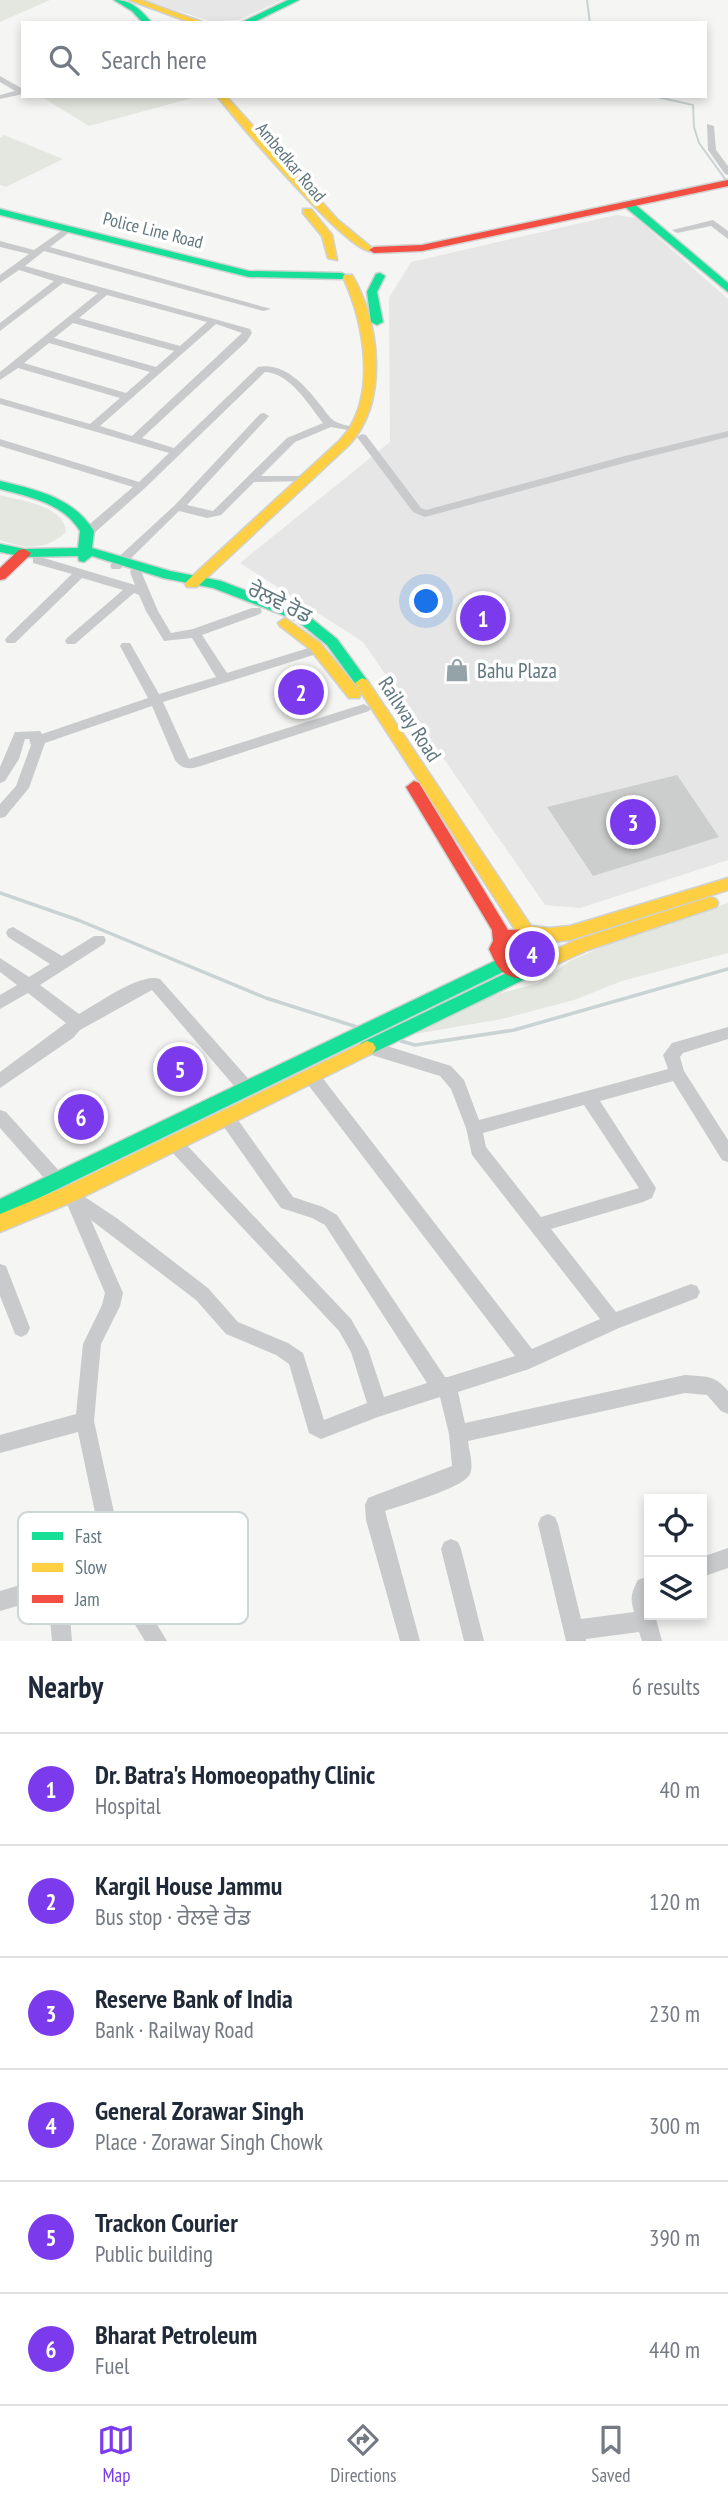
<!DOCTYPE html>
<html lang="en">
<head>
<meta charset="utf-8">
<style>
  :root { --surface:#fff; --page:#f2f2f3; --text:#1f2937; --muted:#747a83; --line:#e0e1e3; --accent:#7c3aed }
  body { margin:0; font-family:"PT Sans Narrow","Noto Sans Gurmukhi",sans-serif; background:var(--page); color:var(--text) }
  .controls { position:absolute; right:21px; bottom:21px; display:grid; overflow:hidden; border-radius:0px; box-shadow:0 4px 10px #0003 }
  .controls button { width:63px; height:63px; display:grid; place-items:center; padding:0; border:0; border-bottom:2px solid var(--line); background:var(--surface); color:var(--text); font:35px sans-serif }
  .you { position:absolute; left:427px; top:602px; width:24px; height:24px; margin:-18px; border:5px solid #fff; border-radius:50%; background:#1a73e8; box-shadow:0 0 0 10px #1a73e833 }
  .badge { display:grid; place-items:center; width:46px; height:46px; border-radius:50%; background:var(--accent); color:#fff; font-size:23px; font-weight:700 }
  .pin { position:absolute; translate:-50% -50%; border:4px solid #fff; box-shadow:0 2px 7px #0006 }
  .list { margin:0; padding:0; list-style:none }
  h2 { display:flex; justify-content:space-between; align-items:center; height:91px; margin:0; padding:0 28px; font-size:30px }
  h2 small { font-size:23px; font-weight:400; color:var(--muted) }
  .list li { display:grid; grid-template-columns:46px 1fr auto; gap:21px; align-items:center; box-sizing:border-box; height:112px; padding:0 28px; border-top:2px solid var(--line) }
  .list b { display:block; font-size:26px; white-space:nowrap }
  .list p { margin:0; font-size:23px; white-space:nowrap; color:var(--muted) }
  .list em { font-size:23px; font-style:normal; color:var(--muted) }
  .icon { flex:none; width:38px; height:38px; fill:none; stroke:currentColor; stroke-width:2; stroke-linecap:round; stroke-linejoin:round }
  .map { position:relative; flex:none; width:728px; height:1641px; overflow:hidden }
  .search { position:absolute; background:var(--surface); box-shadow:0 4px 10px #0003; left:21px; right:21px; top:21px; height:77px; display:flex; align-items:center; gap:18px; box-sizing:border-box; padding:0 24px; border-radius:0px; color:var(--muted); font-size:26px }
  .sheet { height:763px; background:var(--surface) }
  nav { display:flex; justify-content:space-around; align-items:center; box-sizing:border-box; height:98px; border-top:2px solid var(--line); background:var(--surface); font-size:19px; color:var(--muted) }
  nav a { display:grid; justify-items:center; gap:4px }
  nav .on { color:var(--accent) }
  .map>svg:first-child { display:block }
  .built { fill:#e5e6e5 }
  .green { fill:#e4e7e0 }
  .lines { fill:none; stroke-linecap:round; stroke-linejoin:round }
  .stream-far1 { stroke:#c9d3d4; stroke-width:2 }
  .stream { stroke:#c9d3d4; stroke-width:3.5 }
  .building { fill:#cccece }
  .fast-casing { stroke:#d0d2d1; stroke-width:3 }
  .slow-casing { stroke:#d0d2d1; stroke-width:3 }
  .jam-casing { stroke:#d0d2d1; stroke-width:3 }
  .street { fill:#c9cacb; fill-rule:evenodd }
  .fast { fill:#16e098; fill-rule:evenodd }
  .slow { fill:#ffcf43; fill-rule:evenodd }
  .jam { fill:#f24e42; fill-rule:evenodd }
  .labels { text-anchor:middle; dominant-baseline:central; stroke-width:7; stroke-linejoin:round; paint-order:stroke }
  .far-street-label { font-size:18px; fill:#60777e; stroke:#fff }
  .street-label { font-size:21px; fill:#60777e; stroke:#fff }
  .poi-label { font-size:21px; fill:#60777e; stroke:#fff; text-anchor:start }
  .key { fill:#fff; stroke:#cfd6d8; stroke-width:2 }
  .key-label { font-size:19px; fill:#60777e }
</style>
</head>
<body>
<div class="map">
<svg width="728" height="1641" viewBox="0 0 728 1641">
  <rect width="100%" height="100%" fill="#f5f5f3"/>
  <path class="built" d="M 143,0 L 282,0 L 239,20 L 210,21 Z
    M 616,215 L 636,218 L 728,299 L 728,860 L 580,908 L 545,905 L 363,642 L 240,563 L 390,442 L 389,298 L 411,262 Z"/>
  <path class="green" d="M 0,0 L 50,0 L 0,22 Z
    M 40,96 L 195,96 L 196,97 L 89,126 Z
    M 4,135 L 63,159 L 6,187 L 0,185 L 0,138 Z
    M 0,495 C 21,501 64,505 66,532 C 46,551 25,549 0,540 Z
    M 728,903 L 728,953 L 622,981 L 574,1000 L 502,1019 L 403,1036 L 479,999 L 539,983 L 570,961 L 629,935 Z"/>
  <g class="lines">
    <path class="stream-far1" d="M 587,0 L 590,23
      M 653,96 L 693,105 L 694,127 L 699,143 L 728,183"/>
    <path class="stream" d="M 0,893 L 78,920 L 266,998 L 357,1027
      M 401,1041 L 415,1045 L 514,1030 L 728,969"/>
  </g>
  <path class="building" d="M 677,775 L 719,837 L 593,876 L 547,807 Z"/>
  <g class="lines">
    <g class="fast-casing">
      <path id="fast" d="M 114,0 C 132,0 141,10 152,23 L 143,23 L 132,11 Z
        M 288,0 L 299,0 L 252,23 L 240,23 Z
        M 624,202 L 632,202 L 728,283 L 728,292 L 624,206 Z
        M 0,209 L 249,271 L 342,273 L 347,276 L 342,279 L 249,277 L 0,215 Z
        M 380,273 L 385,276 L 377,292 L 383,322 L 377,325 L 371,322 L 367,292 L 376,274 Z
        M 0,481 C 36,490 73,497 94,531 L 92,548 L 170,571 L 221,581 L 306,614 L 337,639 L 369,683 L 367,686 L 357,686 L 327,645 L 296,620 L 213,588 L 163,578 L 92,556 L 84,562 L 79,561 L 78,556 L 24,557 L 0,552 L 0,544 L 24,549 L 78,548 L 80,531 C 63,503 30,497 0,489 Z
        M 503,957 L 509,959 L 512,964 L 509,969 L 0,1217 L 0,1199 Z
        M 523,965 L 529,967 L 532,972 L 529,977 L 373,1053 L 367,1055 L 361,1053 L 358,1048 L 361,1043 Z"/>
    </g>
    <g class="slow-casing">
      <path id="slow" d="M 129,0 L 141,0 L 205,23 L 192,23 Z
        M 217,96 L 226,96 L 338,220 L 371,247 L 371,251 C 349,254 236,120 217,96 Z
        M 303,209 L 311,209 L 332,235 L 337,260 L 328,258 L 322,236 L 303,213 Z
        M 344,275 L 352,275 C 380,322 389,402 349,445 L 197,587 L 187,587 L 185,584 L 187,581 L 340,440 C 379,399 364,323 343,277 Z
        M 285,618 L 320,643 L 359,690 L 361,694 L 359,698 L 349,698 L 310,649 L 280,626 L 278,623 Z
        M 362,678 L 367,680 L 531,926 L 549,928 L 570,926 L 728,878 L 728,890 L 570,940 L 549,942 L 520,937 L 355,683 Z
        M 710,897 L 716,899 L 718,903 L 716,907 L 588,950 L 548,968 L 542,966 L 539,961 L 542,956 L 576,940 Z
        M 367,1041 L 373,1043 L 376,1048 L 373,1053 L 77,1200 L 0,1232 L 0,1214 L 63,1188 Z"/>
    </g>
    <g class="jam-casing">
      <path id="jam" d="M 728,180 L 728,186 L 422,251 L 374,253 L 369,250 L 374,247 L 422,245 Z
        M 24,549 L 31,553 L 29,556 L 5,579 L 0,580 L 0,568 L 19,550 Z
        M 414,781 L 419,783 L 508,930 L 530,929 L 553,940 C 568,971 527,988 504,973 C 496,967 493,957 489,949 L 493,941 L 492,930 L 406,787 ZM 515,941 C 525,939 531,942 539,948 L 539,958 L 529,964 L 518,964 L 505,949 Z"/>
    </g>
    <path class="street" d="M 0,76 L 23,89 L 23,94 L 0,99 L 0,95 L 15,91 L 0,82 Z
      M 707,124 L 714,126 L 716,150 L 728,166 L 728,175 L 725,174 L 708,150 Z
      M 713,220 L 728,231 L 728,239 L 711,226 L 677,233 L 672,230 Z
      M 68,226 L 73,229 L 71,231 L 50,247 L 271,309 L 263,311 L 44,251 L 25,266 L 250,329 L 252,333 L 247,341 L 142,438 L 174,448 L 258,367 C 286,362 306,387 322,407 C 325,411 329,417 333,420 C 339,425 352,426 360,428 L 360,432 L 331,427 L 295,442 L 261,476 L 306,476 L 312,479 L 310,481 L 254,482 L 221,515 L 207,518 L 179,511 L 120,569 L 112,569 L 110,566 L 112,563 L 175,505 L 260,414 L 264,413 L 269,416 L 187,505 L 213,511 L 287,438 L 323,423 C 309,405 290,373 265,372 L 145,488 L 92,535 L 84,535 L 84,529 L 133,487 L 0,446 L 0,439 L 139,482 L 169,453 L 0,404 L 0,398 L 90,424 L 120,398 L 18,368 L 0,380 L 0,372 L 98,293 L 63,283 L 0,331 L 0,323 L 54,281 L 19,270 L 0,283 L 0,275 L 29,254 L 0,247 L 0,241 L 34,250 ZM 107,295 L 207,322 L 180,346 L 79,318 ZM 73,323 L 174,351 L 156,367 L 54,338 ZM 216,324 L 242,333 L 132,436 L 100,426 ZM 49,343 L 150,372 L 126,393 L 24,363 Z
      M 728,431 L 728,437 L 632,461 L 425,517 L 413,512 L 357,437 L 362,434 L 366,435 L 421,508 L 426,510 L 625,456 Z
      M 37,556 L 135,585 L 130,572 L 132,569 L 140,569 L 158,611 L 171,633 L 193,629 L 252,608 L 260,608 L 262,611 L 260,614 L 202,635 L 227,673 L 315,646 L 323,646 L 325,649 L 323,652 L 163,702 L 189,759 L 364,704 L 371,708 L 369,711 L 204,765 C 192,769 183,771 175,760 L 152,706 L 45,743 L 29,788 L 5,817 L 0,818 L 0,804 L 16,786 L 31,745 L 29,739 L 25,739 L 19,759 L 5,781 L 0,783 L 0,767 L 15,732 L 40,731 L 42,734 L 148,698 L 120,646 L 122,643 L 130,643 L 159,694 L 216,677 L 192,638 L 164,641 L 146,611 L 139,595 L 134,593 L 75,644 L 67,644 L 65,641 L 67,638 L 123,590 L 82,578 L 15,643 L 7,643 L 5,640 L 7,637 L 72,574 L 33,563 L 33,557 Z
      M 13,927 L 62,956 L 94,936 L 104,936 L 106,940 L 104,944 L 40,985 L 79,1014 C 97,1004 141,972 160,979 L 253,1084 L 255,1089 L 253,1094 L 247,1096 L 241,1094 L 152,990 L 80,1030 L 73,1038 L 0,1088 L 0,1072 L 66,1023 L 28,993 L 0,1009 L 0,995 L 17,985 L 0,972 L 0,958 L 29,977 L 50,964 L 8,937 L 6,933 L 8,929 Z
      M 728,1027 L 728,1039 L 683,1053 L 680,1057 L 684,1071 L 728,1140 L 728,1162 L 722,1160 L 673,1081 L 600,1101 L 656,1188 L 652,1198 L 643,1202 L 551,1229 L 616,1312 L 691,1284 L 697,1286 L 700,1292 L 697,1298 L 619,1328 L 529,1369 L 458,1392 L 465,1423 L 685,1375 C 706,1377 714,1374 728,1391 L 728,1414 L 721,1411 L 707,1395 L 685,1393 L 468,1441 C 469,1450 474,1465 470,1474 C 464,1488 402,1505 385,1511 L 420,1641 L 400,1641 L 366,1520 L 365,1505 L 368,1498 L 452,1466 L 449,1434 L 440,1397 L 378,1417 L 321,1439 L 309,1433 L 289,1364 L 276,1355 L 226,1334 L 196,1300 L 91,1220 L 123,1293 L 120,1306 L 101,1344 L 94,1421 L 126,1567 L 130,1580 L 167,1641 L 145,1641 L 115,1592 L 110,1579 L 68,1591 L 72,1641 L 52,1641 L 48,1597 L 0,1611 L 0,1591 L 105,1560 L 78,1432 L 0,1453 L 0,1435 L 76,1414 L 83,1344 L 102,1305 L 105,1293 L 67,1204 L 0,1128 L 0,1110 L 6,1112 L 79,1193 L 118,1219 L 208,1288 L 238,1322 L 288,1343 L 303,1353 L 324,1420 L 367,1403 L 351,1352 L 339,1331 L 169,1149 L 167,1144 L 169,1139 L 175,1137 L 181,1139 L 351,1319 L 368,1349 L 384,1397 L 427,1383 L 325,1225 L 312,1218 L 281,1208 L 221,1123 L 219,1118 L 221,1113 L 227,1111 L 233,1113 L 293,1197 L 323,1207 L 337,1215 L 445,1377 L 448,1377 L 515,1356 L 306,1082 L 304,1077 L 306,1072 L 312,1070 L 318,1072 L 532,1349 L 600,1319 L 472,1155 L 466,1128 L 451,1089 L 440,1076 L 365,1053 L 363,1048 L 365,1043 L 371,1041 L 451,1066 L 464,1080 L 479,1120 L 668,1069 L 663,1055 L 672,1043 ZM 584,1105 L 639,1188 L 541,1217 L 486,1147 L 483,1133 Z
      M 0,1264 L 6,1266 L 30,1328 L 27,1334 L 21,1337 L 15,1334 L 0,1296 Z
      M 548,1514 L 555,1517 L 558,1524 L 581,1619 L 634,1612 C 630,1598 631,1593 638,1580 L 649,1576 L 649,1615 L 655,1615 L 662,1641 L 642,1641 L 639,1632 L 586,1639 L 586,1641 L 566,1641 L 538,1524 L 541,1517 Z
      M 451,1539 L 458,1542 L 461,1549 L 484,1641 L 464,1641 L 441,1549 L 444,1542 Z
      M 728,1548 L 728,1568 L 702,1577 L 702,1557 Z"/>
    <use href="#fast" class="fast"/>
    <use href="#slow" class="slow"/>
    <use href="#jam" class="jam"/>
  </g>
  <defs>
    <g id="shop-bare" transform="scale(1.89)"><path d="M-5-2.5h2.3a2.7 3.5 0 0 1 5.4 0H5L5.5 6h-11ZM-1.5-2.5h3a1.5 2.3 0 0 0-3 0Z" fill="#94a3a7" stroke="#fff" stroke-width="2.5" paint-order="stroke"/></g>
  </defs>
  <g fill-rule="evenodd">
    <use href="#shop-bare" x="457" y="670"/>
  </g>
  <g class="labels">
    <g class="far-street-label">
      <text transform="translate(291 162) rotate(50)">Ambedkar Road</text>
      <text transform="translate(153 230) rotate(14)">Police Line Road</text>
    </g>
    <g class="street-label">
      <text transform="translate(280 602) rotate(26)">ਰੇਲਵੇ ਰੋਡ</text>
      <text transform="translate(410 719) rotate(57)">Railway Road</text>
    </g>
    <g class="poi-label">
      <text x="477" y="670">Bahu Plaza</text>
    </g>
  </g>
  <rect x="18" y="1512" width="230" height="112" rx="10" class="key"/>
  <rect x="32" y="1532" width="31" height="8" fill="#16e098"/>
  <rect x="32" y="1563" width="31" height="9" fill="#ffcf43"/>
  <rect x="32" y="1595" width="31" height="8" fill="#f24e42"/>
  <g class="key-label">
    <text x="75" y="1543">Fast</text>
    <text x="75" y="1574">Slow</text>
    <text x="75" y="1606">Jam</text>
  </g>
</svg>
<div class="controls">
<button><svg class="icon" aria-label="locate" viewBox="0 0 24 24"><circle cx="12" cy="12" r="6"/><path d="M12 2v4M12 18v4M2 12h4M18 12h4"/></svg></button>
<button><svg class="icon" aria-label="layers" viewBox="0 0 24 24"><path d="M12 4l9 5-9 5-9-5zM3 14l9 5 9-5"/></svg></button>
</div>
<div class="you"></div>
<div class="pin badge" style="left:483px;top:618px">1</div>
<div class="pin badge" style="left:301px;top:692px">2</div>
<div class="pin badge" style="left:633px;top:822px">3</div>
<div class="pin badge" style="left:532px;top:954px">4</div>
<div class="pin badge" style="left:180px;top:1069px">5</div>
<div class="pin badge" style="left:81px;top:1117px">6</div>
<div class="search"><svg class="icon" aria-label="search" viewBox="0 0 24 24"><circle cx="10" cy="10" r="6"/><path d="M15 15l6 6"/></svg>Search here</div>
</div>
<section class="sheet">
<h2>Nearby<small>6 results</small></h2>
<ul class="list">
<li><span class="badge">1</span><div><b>Dr. Batra's Homoeopathy Clinic</b><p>Hospital</p></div><em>40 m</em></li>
<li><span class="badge">2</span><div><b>Kargil House Jammu</b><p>Bus stop · ਰੇਲਵੇ ਰੋਡ</p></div><em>120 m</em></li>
<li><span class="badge">3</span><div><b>Reserve Bank of India</b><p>Bank · Railway Road</p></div><em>230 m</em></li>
<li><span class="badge">4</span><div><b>General Zorawar Singh</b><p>Place · Zorawar Singh Chowk</p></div><em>300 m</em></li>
<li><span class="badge">5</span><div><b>Trackon Courier</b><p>Public building</p></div><em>390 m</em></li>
<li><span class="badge">6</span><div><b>Bharat Petroleum</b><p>Fuel</p></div><em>440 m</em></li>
</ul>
</section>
<nav>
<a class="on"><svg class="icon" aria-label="map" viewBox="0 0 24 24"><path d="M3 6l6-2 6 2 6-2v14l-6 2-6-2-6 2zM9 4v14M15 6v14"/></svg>Map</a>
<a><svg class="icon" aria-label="directions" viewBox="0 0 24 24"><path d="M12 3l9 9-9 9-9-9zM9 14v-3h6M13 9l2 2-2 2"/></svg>Directions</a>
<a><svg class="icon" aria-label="saved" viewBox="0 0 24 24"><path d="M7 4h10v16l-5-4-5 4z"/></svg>Saved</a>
</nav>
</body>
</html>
